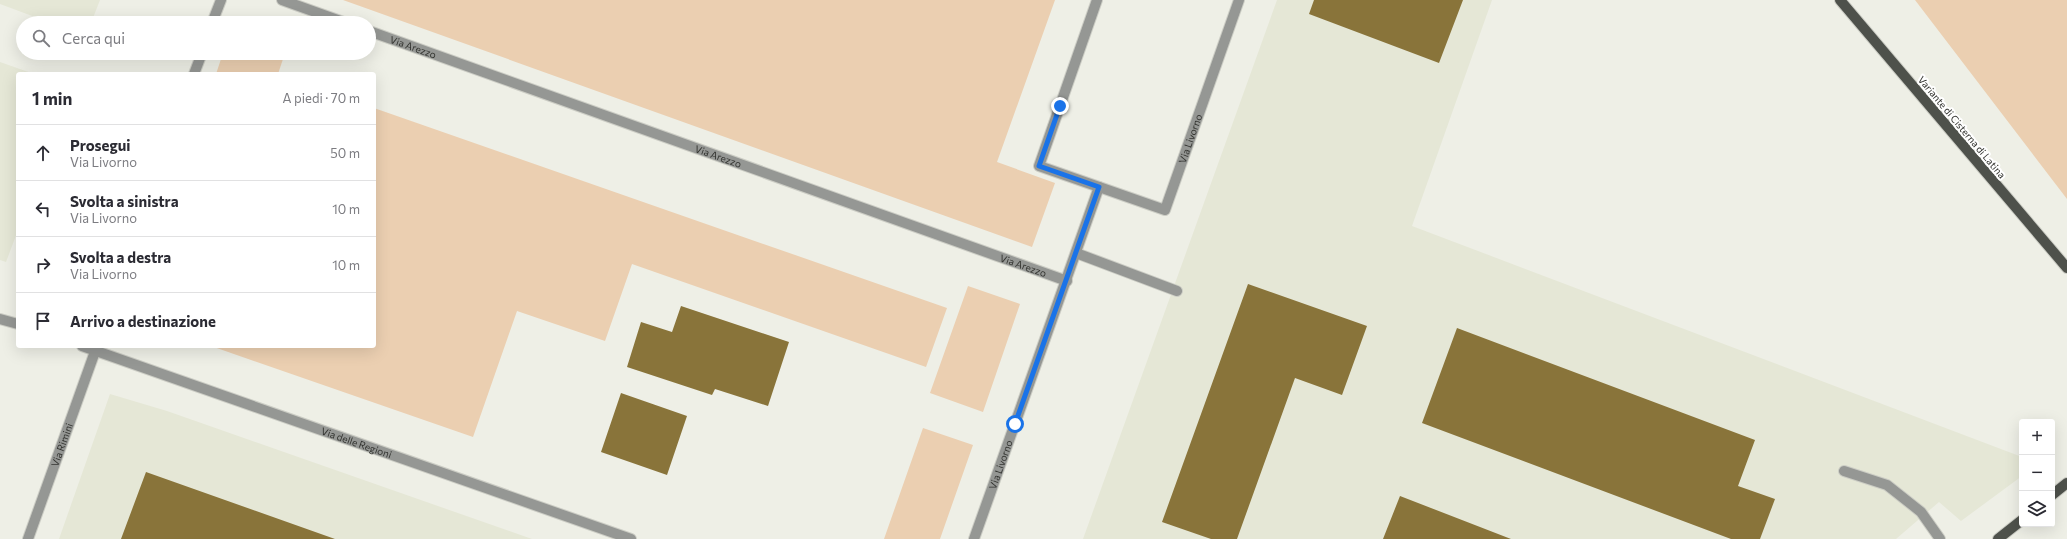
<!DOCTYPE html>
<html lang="it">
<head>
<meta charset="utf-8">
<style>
  :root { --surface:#fff; --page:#f7f7f7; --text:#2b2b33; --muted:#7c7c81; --line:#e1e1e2 }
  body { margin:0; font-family:Commissioner,sans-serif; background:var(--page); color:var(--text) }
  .controls { position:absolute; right:12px; bottom:12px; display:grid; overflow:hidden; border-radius:4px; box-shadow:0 4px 16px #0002 }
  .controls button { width:36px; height:36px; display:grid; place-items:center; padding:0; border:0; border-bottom:1px solid var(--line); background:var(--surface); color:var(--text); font:20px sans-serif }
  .stop { position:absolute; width:12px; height:12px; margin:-9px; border:3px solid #1a73e8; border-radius:50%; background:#fff }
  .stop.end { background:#1a73e8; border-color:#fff; box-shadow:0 1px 4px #0008 }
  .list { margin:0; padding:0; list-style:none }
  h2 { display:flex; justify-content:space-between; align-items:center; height:52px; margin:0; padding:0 16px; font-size:17px }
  h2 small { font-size:13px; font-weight:400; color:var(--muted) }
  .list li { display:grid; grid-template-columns:26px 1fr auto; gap:12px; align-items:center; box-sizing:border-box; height:56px; padding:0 16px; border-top:1px solid var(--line) }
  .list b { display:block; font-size:15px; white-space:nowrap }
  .list p { margin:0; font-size:13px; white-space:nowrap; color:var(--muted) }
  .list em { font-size:13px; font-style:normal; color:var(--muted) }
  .icon { flex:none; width:22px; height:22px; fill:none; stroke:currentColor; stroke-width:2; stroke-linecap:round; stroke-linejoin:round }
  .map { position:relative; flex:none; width:2067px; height:539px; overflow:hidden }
  .search { position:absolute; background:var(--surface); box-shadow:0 4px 16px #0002; left:16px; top:16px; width:360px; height:44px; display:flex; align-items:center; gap:10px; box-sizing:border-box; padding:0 14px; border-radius:22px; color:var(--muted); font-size:15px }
  .panel { position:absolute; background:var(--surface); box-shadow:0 4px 16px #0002; left:16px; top:72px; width:360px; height:276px; border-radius:4px }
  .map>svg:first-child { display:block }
  .built { fill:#e5e7d6 }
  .green { fill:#ebcfb1 }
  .building { fill:#89743a }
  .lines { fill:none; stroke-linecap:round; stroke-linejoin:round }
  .minor-casing { stroke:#cccdc5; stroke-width:12 }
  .major-casing { stroke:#cccdc5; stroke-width:12 }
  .minor { stroke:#959794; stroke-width:10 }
  .major { stroke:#4e514b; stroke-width:10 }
  .route { stroke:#1a73e8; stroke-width:5 }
  .labels { text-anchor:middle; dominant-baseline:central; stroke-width:4; stroke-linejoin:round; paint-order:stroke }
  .street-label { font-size:10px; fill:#333430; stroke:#fff }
</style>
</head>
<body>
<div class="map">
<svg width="2067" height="539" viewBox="0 0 2067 539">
  <rect width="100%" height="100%" fill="#eeefe6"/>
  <path class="built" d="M 0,0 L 100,0 L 91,23 L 51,23 L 0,4 Z
    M 1277,0 L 1492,0 L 1412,226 L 2022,457 L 2022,476 L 1961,521 L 1939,502 L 1896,539 L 1083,539 Z
    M 0,62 L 34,74 L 18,74 L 18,230 L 6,262 L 0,260 Z
    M 110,394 L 167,411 L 532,539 L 59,539 Z"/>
  <path class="green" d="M 343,0 L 1055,0 L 997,162 L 1055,183 L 1032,247 Z
    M 1915,0 L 2067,0 L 2067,199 Z
    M 223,53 L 285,53 L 278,74 L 216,74 Z
    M 374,108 L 947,308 L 926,367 L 632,264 L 605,341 L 517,311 L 473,437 L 211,346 L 374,346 Z
    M 968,286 L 1020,304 L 983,412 L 930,393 Z
    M 923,428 L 973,445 L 940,539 L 884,539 Z"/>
  <path class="building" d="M 1314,0 L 1463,0 L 1439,63 L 1309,14 Z
    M 1248,284 L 1367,326 L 1342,395 L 1295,378 L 1237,539 L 1211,539 L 1162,522 Z
    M 681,306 L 789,342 L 768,406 L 715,389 L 712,395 L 627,367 L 641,322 L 672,332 Z
    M 1457,328 L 1755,440 L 1738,486 L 1775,499 L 1760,539 L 1731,539 L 1422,423 Z
    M 621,393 L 687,416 L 667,475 L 601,452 Z
    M 146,472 L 335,539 L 121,539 Z
    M 1400,496 L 1511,539 L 1383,539 Z"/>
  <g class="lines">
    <g class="minor-casing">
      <g id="minor">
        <path d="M 282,0 L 346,23"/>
        <path id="s1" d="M 1097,0 L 1039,166 L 1165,210 L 1239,0"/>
        <path d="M 212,23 L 221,0"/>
        <path id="s2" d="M 369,31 L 1067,281"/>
        <path d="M 194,74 L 202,53"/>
        <path d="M 1076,253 L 1177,291"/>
        <path d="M 0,319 L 18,324"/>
        <path id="s3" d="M 82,346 L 631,539"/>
        <path d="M 1844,471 L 1887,485 L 1921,512 L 1940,539"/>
        <path id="s4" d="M 28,539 L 97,346"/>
        <path id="s5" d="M 974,539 L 1099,187"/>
      </g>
    </g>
    <g class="major-casing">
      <path id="major" d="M 1840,0 L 2067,268
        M 2052,495 L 2067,483
        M 1998,539 L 2022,520"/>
    </g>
    <use href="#minor" class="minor"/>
    <use href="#major" class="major"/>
  </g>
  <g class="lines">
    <path class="route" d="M 1015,424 L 1099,187 L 1039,166 L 1060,106"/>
  </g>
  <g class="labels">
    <g class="street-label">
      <text stroke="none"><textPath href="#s2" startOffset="47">Via Arezzo</textPath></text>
      <text transform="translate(1962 127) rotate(50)">Variante di Cisterna di Latina</text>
      <text stroke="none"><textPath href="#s1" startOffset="385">Via Livorno</textPath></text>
      <text stroke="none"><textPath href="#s2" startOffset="371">Via Arezzo</textPath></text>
      <text stroke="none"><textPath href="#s2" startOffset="695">Via Arezzo</textPath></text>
      <text stroke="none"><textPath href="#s3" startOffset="291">Via delle Regioni</textPath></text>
      <text stroke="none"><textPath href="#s4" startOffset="100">Via Rimini</textPath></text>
      <text stroke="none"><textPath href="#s5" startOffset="79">Via Livorno</textPath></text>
    </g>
  </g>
</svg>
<div class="controls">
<button>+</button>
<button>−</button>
<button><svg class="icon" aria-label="layers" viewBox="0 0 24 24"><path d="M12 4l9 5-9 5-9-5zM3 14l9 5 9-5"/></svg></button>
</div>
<div class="stop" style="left:1015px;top:424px"></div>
<div class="stop end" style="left:1060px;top:106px"></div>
<div class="search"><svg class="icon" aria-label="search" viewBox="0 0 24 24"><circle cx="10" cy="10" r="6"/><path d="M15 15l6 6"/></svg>Cerca qui</div>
<section class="panel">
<h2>1 min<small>A piedi · 70 m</small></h2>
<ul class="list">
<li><svg class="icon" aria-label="ahead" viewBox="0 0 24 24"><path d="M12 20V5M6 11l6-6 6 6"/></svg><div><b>Prosegui</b><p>Via Livorno</p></div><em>50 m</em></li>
<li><svg class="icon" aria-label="left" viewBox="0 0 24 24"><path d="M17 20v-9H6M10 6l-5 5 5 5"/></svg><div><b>Svolta a sinistra</b><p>Via Livorno</p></div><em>10 m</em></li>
<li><svg class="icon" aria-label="right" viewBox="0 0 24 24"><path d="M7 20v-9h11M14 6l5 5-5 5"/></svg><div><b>Svolta a destra</b><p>Via Livorno</p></div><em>10 m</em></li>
<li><svg class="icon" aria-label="arrive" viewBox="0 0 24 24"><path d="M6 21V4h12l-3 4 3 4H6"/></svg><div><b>Arrivo a destinazione</b></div></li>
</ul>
</section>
</div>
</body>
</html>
